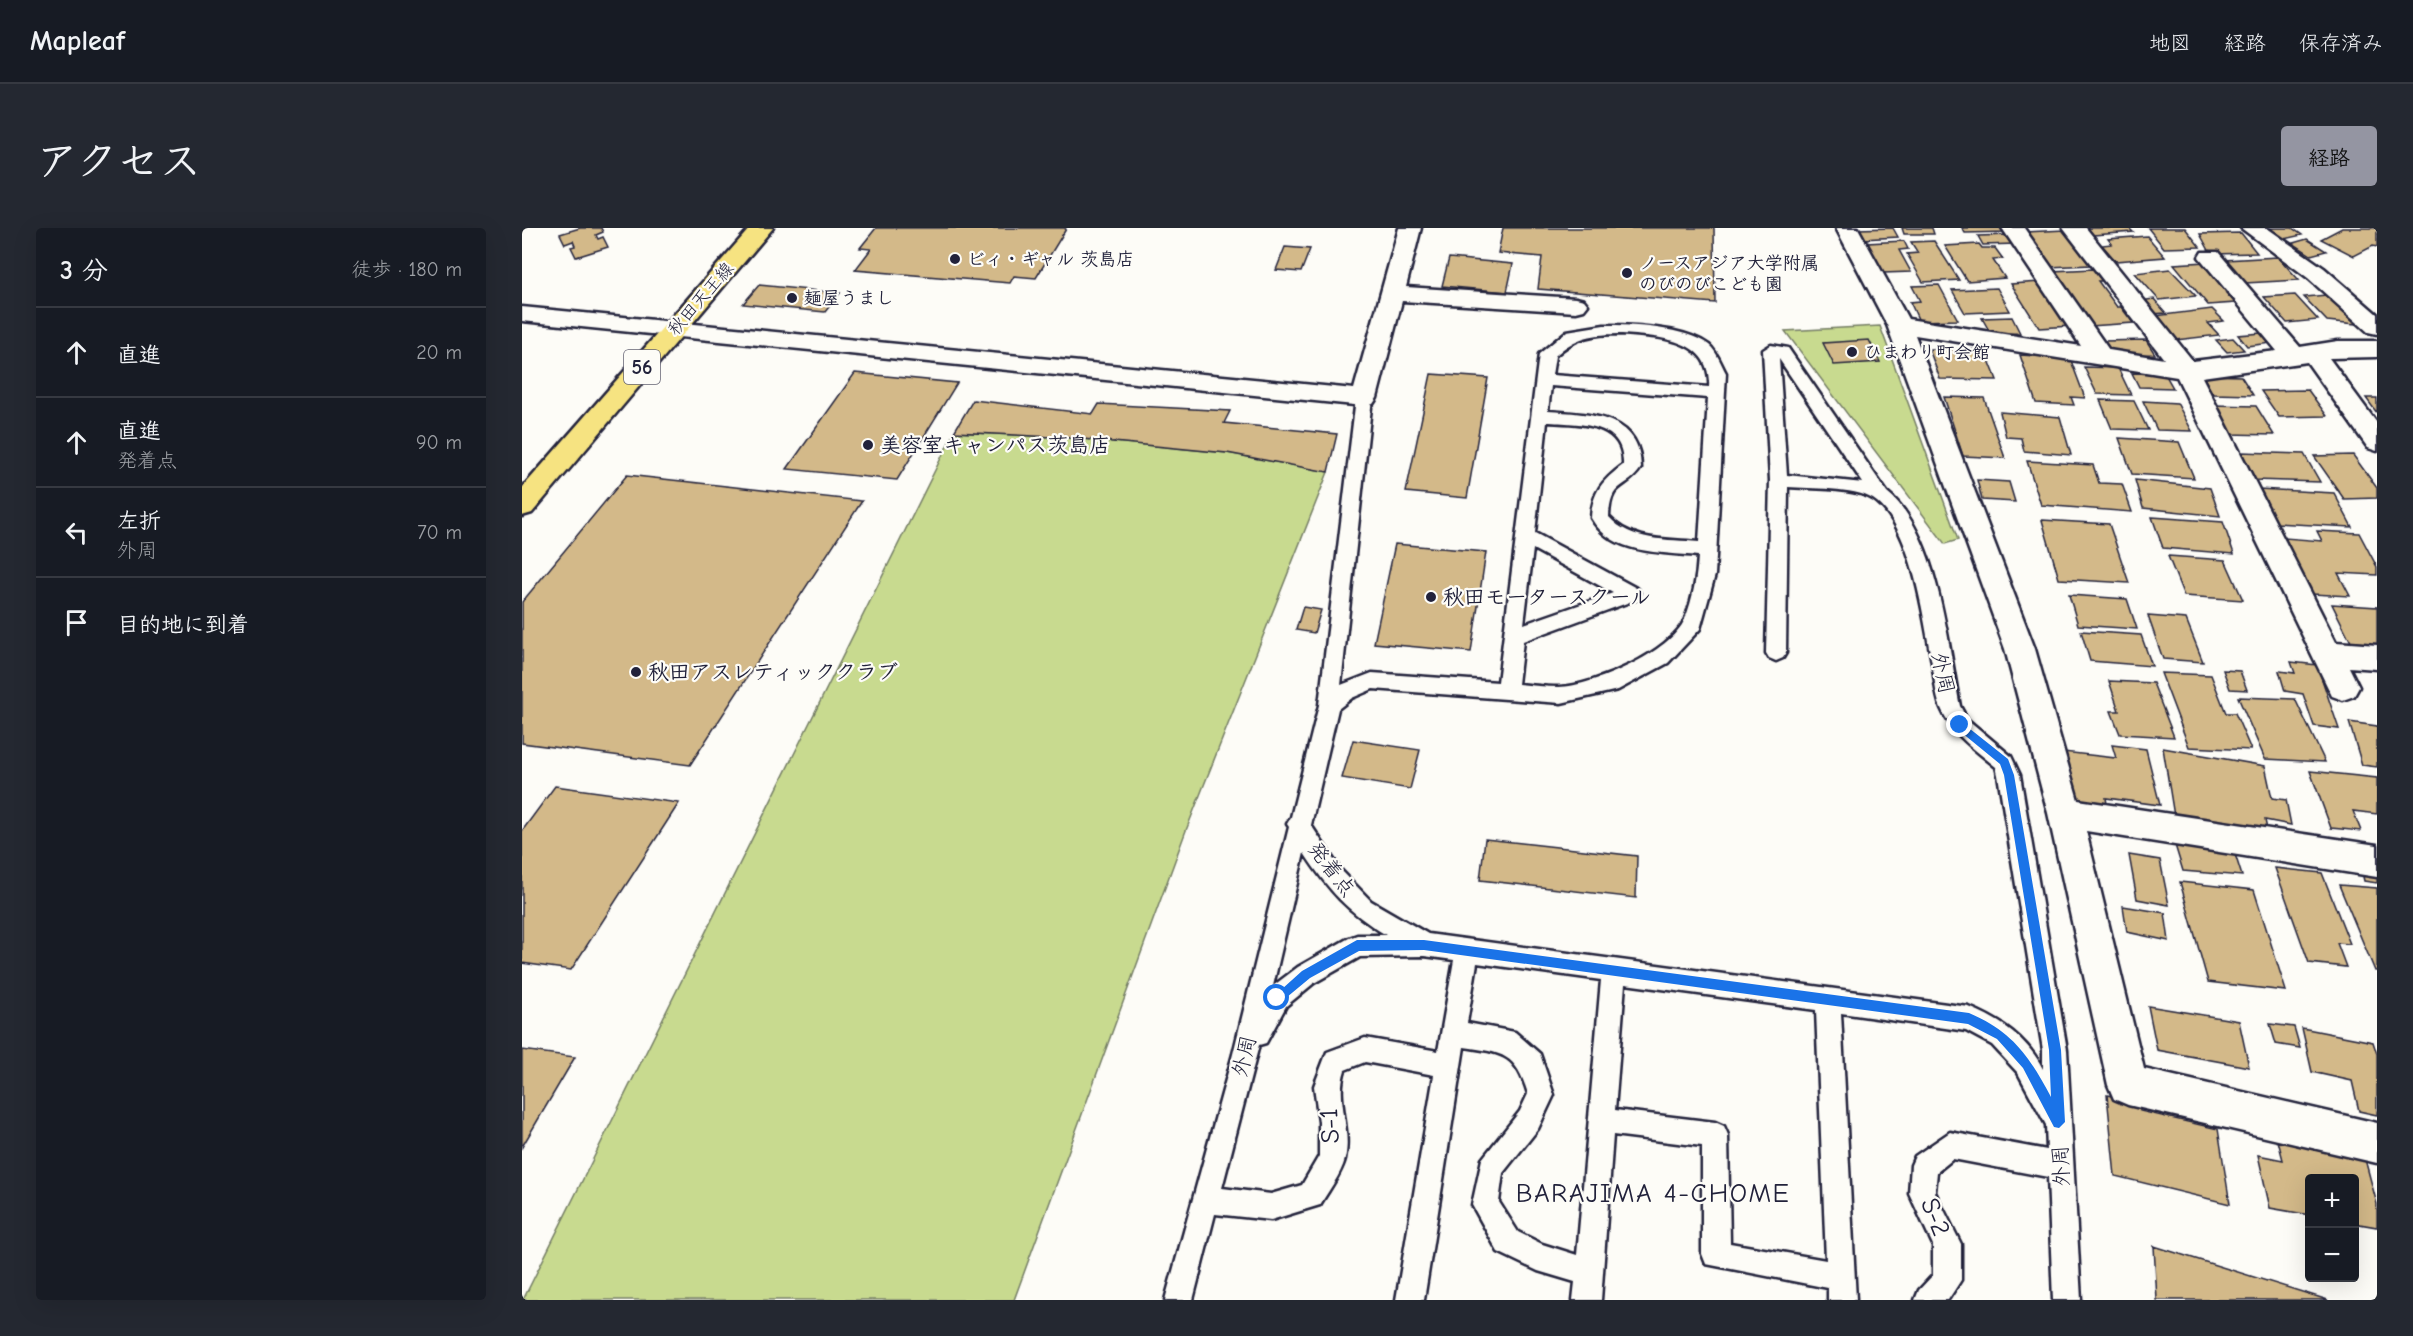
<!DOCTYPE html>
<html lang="ja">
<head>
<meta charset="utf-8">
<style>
  :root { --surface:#171b24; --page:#242831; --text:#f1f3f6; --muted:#9ea1a6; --line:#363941; --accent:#9495a2 }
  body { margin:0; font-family:"Comic Neue","Klee One",sans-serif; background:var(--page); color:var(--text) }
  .controls { position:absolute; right:18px; bottom:18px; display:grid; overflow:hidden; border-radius:6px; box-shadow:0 6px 24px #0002 }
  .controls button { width:54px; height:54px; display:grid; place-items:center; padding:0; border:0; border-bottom:2px solid var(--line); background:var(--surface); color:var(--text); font:30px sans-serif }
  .stop { position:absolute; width:18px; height:18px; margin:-14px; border:4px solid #1a73e8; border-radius:50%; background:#fff }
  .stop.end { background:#1a73e8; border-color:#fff; box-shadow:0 2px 6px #0008 }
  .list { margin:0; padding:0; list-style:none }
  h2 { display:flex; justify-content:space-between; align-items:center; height:78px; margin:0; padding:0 24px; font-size:26px }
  h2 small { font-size:20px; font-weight:400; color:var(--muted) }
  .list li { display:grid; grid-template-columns:39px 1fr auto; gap:18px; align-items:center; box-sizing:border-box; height:90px; padding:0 24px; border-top:2px solid var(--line) }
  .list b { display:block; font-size:22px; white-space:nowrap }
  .list p { margin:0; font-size:20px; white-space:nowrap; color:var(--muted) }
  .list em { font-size:20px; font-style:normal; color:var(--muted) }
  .icon { flex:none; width:33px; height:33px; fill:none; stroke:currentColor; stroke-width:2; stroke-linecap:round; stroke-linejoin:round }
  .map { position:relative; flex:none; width:1855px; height:1072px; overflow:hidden; border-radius:6px }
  header { display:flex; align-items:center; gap:36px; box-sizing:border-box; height:84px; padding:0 30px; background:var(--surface); border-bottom:2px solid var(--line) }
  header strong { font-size:28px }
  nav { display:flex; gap:33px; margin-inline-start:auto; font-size:21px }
  .intro { display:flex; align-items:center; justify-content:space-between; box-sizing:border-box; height:144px; padding:0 36px }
  h1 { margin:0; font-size:42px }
  .button { padding:15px 27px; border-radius:6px; background:var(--accent); color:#111; font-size:21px; font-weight:700 }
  main { display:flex; gap:36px; padding:0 36px }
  aside { flex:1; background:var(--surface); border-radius:6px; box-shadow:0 6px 24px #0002 }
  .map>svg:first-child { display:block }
  .green { fill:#c8da8f; stroke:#757e65; stroke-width:1.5 }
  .building { fill:#d3b989; stroke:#22223b; stroke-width:1.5 }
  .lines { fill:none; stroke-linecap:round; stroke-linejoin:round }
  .service-casing { stroke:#22223b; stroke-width:5 }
  .minor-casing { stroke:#22223b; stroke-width:5 }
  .primary-casing { stroke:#22223b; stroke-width:5 }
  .service { fill:#fdfcf7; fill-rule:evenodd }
  .minor { fill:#fdfcf7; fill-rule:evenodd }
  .primary { fill:#f6e381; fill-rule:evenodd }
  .route { fill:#1a73e8 }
  .poi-dot { fill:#22223b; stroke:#fdfcf7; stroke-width:2 }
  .labels { text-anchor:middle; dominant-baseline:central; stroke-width:4.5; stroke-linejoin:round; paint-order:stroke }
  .far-poi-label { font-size:18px; font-weight:bold; fill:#22223b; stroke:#fdfcf7; text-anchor:start }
  .far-street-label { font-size:18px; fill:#22223b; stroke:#fdfcf7 }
  .shield { fill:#fdfcf7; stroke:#646373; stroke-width:1.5 }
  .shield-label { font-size:20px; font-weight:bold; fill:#22223b }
  .poi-label { font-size:21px; font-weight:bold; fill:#22223b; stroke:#fdfcf7; text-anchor:start }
  .street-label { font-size:21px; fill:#22223b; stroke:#fdfcf7 }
  .near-street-label { font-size:26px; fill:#22223b; stroke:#fdfcf7 }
  .near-neighbourhood-label { font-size:27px; letter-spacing:1.5px; fill:#22223b; stroke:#fdfcf7 }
</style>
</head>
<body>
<header>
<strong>Mapleaf</strong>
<nav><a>地図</a><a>経路</a><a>保存済み</a></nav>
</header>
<div class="intro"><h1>アクセス</h1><a class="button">経路</a></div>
<main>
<aside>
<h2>3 分<small>徒歩 · 180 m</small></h2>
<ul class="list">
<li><svg class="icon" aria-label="ahead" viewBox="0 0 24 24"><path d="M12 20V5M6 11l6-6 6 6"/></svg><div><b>直進</b></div><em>20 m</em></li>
<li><svg class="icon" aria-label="ahead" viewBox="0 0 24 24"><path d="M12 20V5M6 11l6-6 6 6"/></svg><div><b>直進</b><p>発着点</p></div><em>90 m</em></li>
<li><svg class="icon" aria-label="left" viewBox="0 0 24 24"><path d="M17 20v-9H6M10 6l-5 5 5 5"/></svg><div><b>左折</b><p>外周</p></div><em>70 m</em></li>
<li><svg class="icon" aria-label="arrive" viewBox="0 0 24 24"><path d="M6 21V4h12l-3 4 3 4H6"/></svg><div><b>目的地に到着</b></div></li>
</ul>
</aside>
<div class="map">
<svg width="1855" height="1072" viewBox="0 0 1855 1072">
  <rect width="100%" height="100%" fill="#fdfcf7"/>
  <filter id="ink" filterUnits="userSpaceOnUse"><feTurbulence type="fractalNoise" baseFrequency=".0167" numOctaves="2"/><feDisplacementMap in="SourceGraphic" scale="12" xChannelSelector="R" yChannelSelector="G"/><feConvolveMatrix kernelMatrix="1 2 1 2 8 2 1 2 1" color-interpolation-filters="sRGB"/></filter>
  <g filter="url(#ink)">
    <path class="green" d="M 1358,98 L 1436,312 L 1423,316 L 1263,103 Z
      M 432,204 L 550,210 L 705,225 L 806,244 L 663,605 L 492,1072 L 1,1072 Z"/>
    <path class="building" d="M 58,0 L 79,0 L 81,4 L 74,7 L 76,11 L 81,9 L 86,19 L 54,29 L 49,19 L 53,18 L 51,13 L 43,16 L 38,6 Z
      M 354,0 L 543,0 L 544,1 L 514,50 L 492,48 L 488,55 L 333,42 L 349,21 L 338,20 Z
      M 981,0 L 1192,0 L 1193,75 L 1016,61 L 1020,29 L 976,25 Z
      M 1371,0 L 1376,9 L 1340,11 L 1336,1 Z
      M 1380,0 L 1410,0 L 1412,6 L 1382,6 Z
      M 1440,0 L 1482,0 L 1485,4 L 1443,5 Z
      M 1565,0 L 1607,0 L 1611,4 L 1571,7 Z
      M 1626,0 L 1663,0 L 1678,19 L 1642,20 Z
      M 1747,0 L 1770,0 L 1780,7 L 1762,11 Z
      M 1820,0 L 1855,0 L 1855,19 L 1851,18 L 1832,28 L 1799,11 Z
      M 1543,2 L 1568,37 L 1527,39 L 1503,4 Z
      M 1719,5 L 1735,25 L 1689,26 L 1678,6 Z
      M 1488,7 L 1493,16 L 1461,17 L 1456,8 Z
      M 1625,8 L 1643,29 L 1594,33 L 1580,17 L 1590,16 L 1586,11 Z
      M 1785,11 L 1804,23 L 1789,27 L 1771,15 Z
      M 1382,13 L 1386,21 L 1377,22 L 1389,44 L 1361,45 L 1345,15 Z
      M 1412,13 L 1437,52 L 1401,54 L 1385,26 L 1396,25 L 1389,14 Z
      M 1457,16 L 1460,20 L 1473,20 L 1481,31 L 1471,32 L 1483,50 L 1445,53 L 1423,18 Z
      M 763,19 L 788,21 L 779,44 L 754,42 Z
      M 1756,29 L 1777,52 L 1723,55 L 1703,32 Z
      M 927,30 L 991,36 L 985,64 L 920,58 Z
      M 1684,34 L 1710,64 L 1704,65 L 1713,75 L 1686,77 L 1652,36 Z
      M 1572,41 L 1582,53 L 1576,53 L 1595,79 L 1599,79 L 1611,95 L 1568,98 L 1530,43 Z
      M 1648,41 L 1674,68 L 1637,72 L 1613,45 Z
      M 1520,54 L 1549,98 L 1517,100 L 1489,56 Z
      M 237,57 L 318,65 L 303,84 L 221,76 Z
      M 1417,57 L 1436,92 L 1397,93 L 1388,74 L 1398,73 L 1390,58 Z
      M 1475,60 L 1488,83 L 1443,85 L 1430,62 Z
      M 1773,67 L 1796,92 L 1765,95 L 1742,69 Z
      M 1805,67 L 1834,96 L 1805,93 L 1782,69 Z
      M 1632,71 L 1644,85 L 1629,86 L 1617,73 Z
      M 1690,81 L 1702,93 L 1686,95 L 1697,107 L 1654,112 L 1633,88 Z
      M 1490,89 L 1498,105 L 1469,106 L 1460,90 Z
      M 1740,105 L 1750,115 L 1725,118 L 1716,107 Z
      M 1711,110 L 1722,122 L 1705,124 L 1694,112 Z
      M 1347,112 L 1358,134 L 1312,137 L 1301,115 Z
      M 1624,112 L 1633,126 L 1591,128 L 1582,113 Z
      M 1407,121 L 1463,122 L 1475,152 L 1418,151 Z
      M 1498,127 L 1548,130 L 1563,170 L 1549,169 L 1552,177 L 1514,175 Z
      M 1562,139 L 1596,140 L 1609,167 L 1575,166 Z
      M 333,145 L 435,155 L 375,252 L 265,241 Z
      M 1610,145 L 1643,146 L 1651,160 L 1617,159 Z
      M 909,146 L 966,150 L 945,270 L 884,264 Z
      M 1680,147 L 1719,148 L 1731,167 L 1691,166 Z
      M 1786,162 L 1805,188 L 1757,189 L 1739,163 Z
      M 1422,169 L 1462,170 L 1483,230 L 1441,228 Z
      M 1844,170 L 1855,170 L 1855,185 Z
      M 451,172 L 571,186 L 577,176 L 708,183 L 702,195 L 815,206 L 806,244 L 705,225 L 550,210 L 432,204 Z
      M 1578,172 L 1612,173 L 1626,202 L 1590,201 Z
      M 1621,173 L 1655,175 L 1670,203 L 1635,202 Z
      M 1690,177 L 1734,178 L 1752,207 L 1706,206 Z
      M 1478,184 L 1538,189 L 1549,227 L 1502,223 L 1499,210 L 1484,209 Z
      M 1597,210 L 1657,214 L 1672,250 L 1610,246 Z
      M 1718,224 L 1782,226 L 1798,254 L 1732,252 Z
      M 1831,227 L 1855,260 L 1855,270 L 1822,271 L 1792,228 Z
      M 1505,233 L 1571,237 L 1577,255 L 1600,256 L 1610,284 L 1519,277 Z
      M 105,247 L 340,273 L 168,537 L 0,515 L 0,374 Z
      M 1455,252 L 1487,254 L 1493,274 L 1460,272 Z
      M 1613,252 L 1688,260 L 1698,288 L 1621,280 Z
      M 1736,261 L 1812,265 L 1830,299 L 1753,295 Z
      M 1630,289 L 1701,294 L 1712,326 L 1641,320 Z
      M 1520,292 L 1587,296 L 1607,355 L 1537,351 Z
      M 1795,303 L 1837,305 L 1855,339 L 1855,347 L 1816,345 L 1828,368 L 1790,366 L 1763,310 L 1800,313 Z
      M 873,316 L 964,324 L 949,424 L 852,415 Z
      M 1646,328 L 1703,332 L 1721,372 L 1662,368 Z
      M 1547,367 L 1605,371 L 1615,401 L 1556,397 Z
      M 1810,376 L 1855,379 L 1855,418 L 1830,416 Z
      M 781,379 L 799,382 L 792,405 L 774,402 Z
      M 1626,388 L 1664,391 L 1681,434 L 1641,431 Z
      M 1559,403 L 1619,407 L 1630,438 L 1568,433 Z
      M 1769,434 L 1795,437 L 1817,501 L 1792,498 L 1781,466 L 1763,463 L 1757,443 L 1773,445 Z
      M 1701,442 L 1718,443 L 1725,462 L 1708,461 Z
      M 1639,445 L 1689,447 L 1704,485 L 1713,485 L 1729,522 L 1667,519 Z
      M 1587,453 L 1631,455 L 1652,509 L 1598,506 L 1589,483 L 1597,483 Z
      M 1716,469 L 1773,471 L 1803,534 L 1743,531 Z
      M 1827,494 L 1855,498 L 1855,539 L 1840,537 Z
      M 831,512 L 898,522 L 888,561 L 820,550 Z
      M 1590,517 L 1624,521 L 1638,577 L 1584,570 L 1586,581 L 1553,577 L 1542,524 L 1594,530 Z
      M 1641,520 L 1743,538 L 1750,570 L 1764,572 L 1769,597 L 1743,592 L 1746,606 L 1652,588 Z
      M 1788,543 L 1855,550 L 1855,586 L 1831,583 L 1839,603 L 1809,600 Z
      M 33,558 L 157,575 L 49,742 L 0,735 L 0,603 Z
      M 963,611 L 1115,628 L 1114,670 L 958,652 Z
      M 1653,617 L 1712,623 L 1720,648 L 1661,643 Z
      M 1607,627 L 1638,632 L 1647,677 L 1615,671 Z
      M 1753,640 L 1800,645 L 1828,716 L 1815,715 L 1824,739 L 1787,735 Z
      M 1839,640 L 1855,643 L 1855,655 L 1842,653 Z
      M 1658,654 L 1732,662 L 1764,763 L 1686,754 Z
      M 1817,657 L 1855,660 L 1855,743 L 1853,743 Z
      M 1601,678 L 1643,685 L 1647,713 L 1605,704 Z
      M 1626,778 L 1717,793 L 1727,839 L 1635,822 Z
      M 1748,796 L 1772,799 L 1778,820 L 1754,816 Z
      M 1780,800 L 1851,814 L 1855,826 L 1855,887 L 1837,883 L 1830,853 L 1790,844 Z
      M 0,822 L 53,829 L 0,919 Z
      M 1585,867 L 1617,874 L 1618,883 L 1696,901 L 1708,976 L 1593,948 Z
      M 1754,905 L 1840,920 L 1855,976 L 1855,999 L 1832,995 L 1832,950 L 1788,950 L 1788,987 L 1748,980 L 1736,927 L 1761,932 Z
      M 1632,1018 L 1806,1072 L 1635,1072 Z"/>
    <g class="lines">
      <g class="service-casing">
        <path id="service" d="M 1082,97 C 1112,97 1163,99 1187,117 C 1195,124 1199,136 1204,145 L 1193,347 L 1178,401 L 1146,435 L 1096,462 L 1039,475 L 851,461 L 830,470 L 816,481 L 789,597 L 818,641 L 849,673 L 906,706 L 1447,779 C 1479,792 1505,810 1521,841 L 1521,822 L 1476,547 L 1474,539 C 1452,521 1430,506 1419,480 C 1413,467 1413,449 1410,435 C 1402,391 1390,297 1351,271 C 1331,259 1289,261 1266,259 L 1264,425 L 1261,430 L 1254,433 L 1247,430 L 1244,425 L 1248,252 L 1241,122 L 1249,117 L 1266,120 L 1365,264 C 1416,305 1426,416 1438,478 L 1445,491 L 1489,528 L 1498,547 L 1545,822 L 1559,1072 L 1531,1072 L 1526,949 L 1431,931 L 1415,944 L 1413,964 L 1439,1016 L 1439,1052 L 1426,1072 L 1393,1072 L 1397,1062 L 1411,1047 L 1411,1017 L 1387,965 L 1389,937 L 1393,928 L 1428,904 L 1525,922 L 1524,897 L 1496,845 L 1470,817 L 1444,803 L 1319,785 L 1334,1072 L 1306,1072 L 1306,1060 L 1184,1036 L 1180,1026 L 1180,918 L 1091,907 L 1079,1072 L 1051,1072 L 1053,1054 L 1016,1043 L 976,1024 L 950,977 L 960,931 L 998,883 L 1006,866 C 994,825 981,825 942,819 L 902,1072 L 874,1072 L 912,847 L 843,834 L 823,842 C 813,871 830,901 823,931 C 819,947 806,963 798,977 L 749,992 L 693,986 L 671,1072 L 643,1072 L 711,826 L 767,599 L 765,596 L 769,589 L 797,477 L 834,170 L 842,165 L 850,170 L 819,457 L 850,445 L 976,454 L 1017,126 L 1045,103 ZM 1100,106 C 1137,109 1190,110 1187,159 L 1030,147 L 1033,128 C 1054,108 1072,106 1100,106 ZM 1257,131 L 1341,255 L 1265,247 ZM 1029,158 L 1186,170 L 1177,314 C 1145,311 1109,314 1087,289 C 1088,252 1104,263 1119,240 C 1119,187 1068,186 1026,183 ZM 1025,194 C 1058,196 1103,194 1101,237 C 1081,252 1070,264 1069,290 C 1090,327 1139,324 1176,328 C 1175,348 1171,371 1163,391 C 1149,424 1072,458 1037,459 C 1024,459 1009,457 996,456 L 1001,413 L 1116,371 L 1118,366 L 1116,361 L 1013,305 ZM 1011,321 L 1091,365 L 1002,396 ZM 782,625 C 807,663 825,683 864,707 L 835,707 L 827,710 L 776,739 L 751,758 ZM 902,728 L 932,732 L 916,823 L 843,810 L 805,824 L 792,858 L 797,894 L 797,928 L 780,957 L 749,966 L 700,960 L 737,817 L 744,815 L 764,778 L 792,755 L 838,729 ZM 955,735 L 1079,752 L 1055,1027 L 1020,1016 L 996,1004 L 977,974 L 981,945 L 1016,901 L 1032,867 L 1018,826 L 993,804 L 945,795 ZM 1103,756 L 1294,782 L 1304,1032 L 1208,1015 L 1206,907 L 1202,898 L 1193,894 L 1093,882 Z"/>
      </g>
      <g class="minor-casing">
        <path id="minor" d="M 877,0 L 899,0 L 884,59 L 1054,70 L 1062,72 L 1066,77 L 1062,82 L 1054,84 L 880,73 L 855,170 L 851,176 L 842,178 L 0,93 L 0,79 L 832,161 Z
          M 1314,0 L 1336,0 L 1386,91 L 1559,118 L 1480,0 L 1502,0 L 1587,122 L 1642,131 L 1541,0 L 1564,0 L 1671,133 L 1755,123 L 1677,29 L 1680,24 L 1696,24 L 1778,119 L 1816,113 L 1855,113 L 1855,129 L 1807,130 L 1855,195 L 1855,223 L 1846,220 L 1785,134 L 1680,149 L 1814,414 L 1855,417 L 1855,441 L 1827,439 L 1837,459 L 1832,468 L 1821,472 L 1810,468 L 1655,149 L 1393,107 L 1513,421 L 1556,572 L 1855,617 L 1855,649 L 1564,603 L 1622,841 L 1855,895 L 1855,935 L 1606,877 L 1592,871 L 1586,857 L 1526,585 L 1483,421 L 1365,97 Z
          M 1719,0 L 1745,0 L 1802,40 L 1855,86 L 1855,106 L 1846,104 L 1786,50 Z"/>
      </g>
      <g class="primary-casing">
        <path id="primary" d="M 228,0 L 251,0 L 10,285 L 0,288 L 0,260 Z"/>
      </g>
      <use href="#service" class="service"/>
      <use href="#minor" class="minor"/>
      <use href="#primary" class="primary"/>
    </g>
  </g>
  <path class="route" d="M 1438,493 L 1486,531 L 1492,547 L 1539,822 L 1543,894 L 1537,900 L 1532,899 L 1501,840 L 1475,811 L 1446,796 L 902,722 L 837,723 L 788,750 L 759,774 L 755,776 L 750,770 L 780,743 L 835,712 L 902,712 L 1447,785 C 1491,804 1507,828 1529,869 L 1527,822 L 1482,547 L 1478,536 L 1434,500 L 1433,497 Z"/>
  <g class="poi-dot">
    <circle cx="433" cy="31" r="6"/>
    <circle cx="1105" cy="45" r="6"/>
    <circle cx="270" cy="70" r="6"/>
    <circle cx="1330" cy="124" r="6"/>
    <circle cx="346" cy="217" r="6"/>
    <circle cx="909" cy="369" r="6"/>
    <circle cx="114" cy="444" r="6"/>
  </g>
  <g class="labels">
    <g class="far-poi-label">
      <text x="445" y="31">ビィ・ギャル 茨島店</text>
      <text x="1117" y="35">ノースアジア大学附属<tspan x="1117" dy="21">のびのびこども園</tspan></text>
      <text x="282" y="70">麺屋うまし</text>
      <text x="1342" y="124">ひまわり町会館</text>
    </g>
    <g class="far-street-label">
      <text transform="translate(179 71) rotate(-49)">秋田天王線</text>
    </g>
    <rect class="shield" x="102" y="122" width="36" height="34" rx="4.5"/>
    <g class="shield-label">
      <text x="120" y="139">56</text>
    </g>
    <g class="poi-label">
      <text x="358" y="217">美容室キャンパス茨島店</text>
      <text x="921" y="369">秋田モータースクール</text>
      <text x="126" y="444">秋田アスレティッククラブ</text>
    </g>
    <g class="street-label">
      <text transform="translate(1421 445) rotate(78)">外周</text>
      <text transform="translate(810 641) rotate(52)">発着点</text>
      <text transform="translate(722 828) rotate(-76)">外周</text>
      <text transform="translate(1539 938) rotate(-93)">外周</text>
    </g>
    <g class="near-street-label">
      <text transform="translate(808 898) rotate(-93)">S-1</text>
      <text transform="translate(1413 989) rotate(68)">S-2</text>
    </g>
    <g class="near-neighbourhood-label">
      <text x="1131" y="965">BARAJIMA 4-CHOME</text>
    </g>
  </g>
</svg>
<div class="controls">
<button>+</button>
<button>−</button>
</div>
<div class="stop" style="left:755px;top:770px"></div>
<div class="stop end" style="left:1438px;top:497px"></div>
</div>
</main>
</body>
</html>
